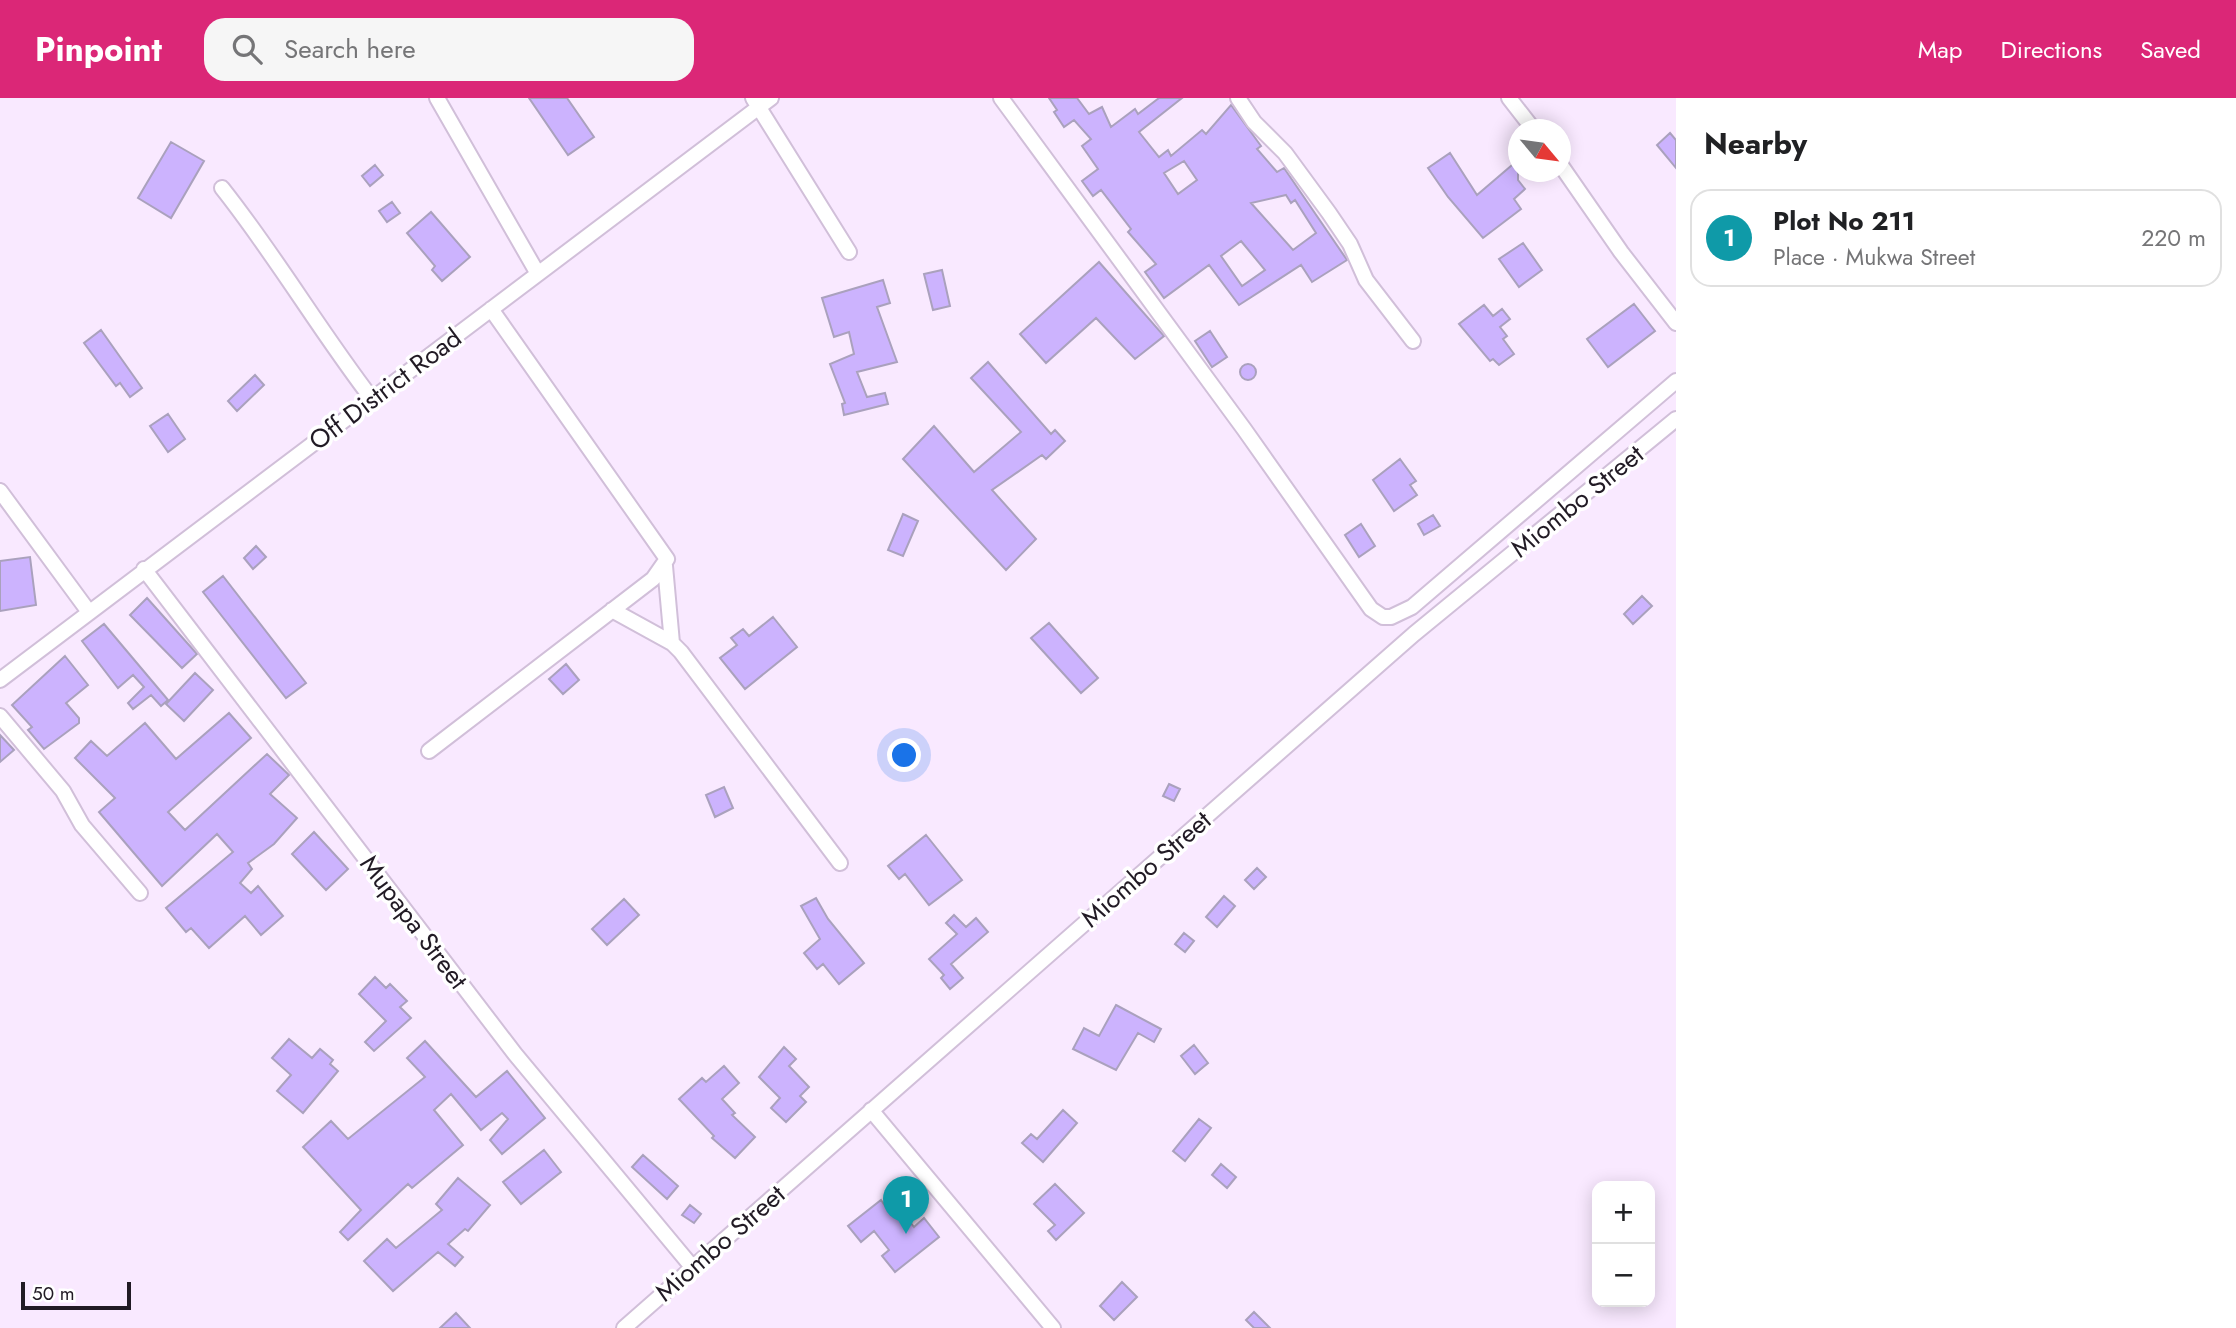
<!DOCTYPE html>
<html lang="en">
<head>
<meta charset="utf-8">
<style>
  :root { --surface:#fff; --page:#f6f6f6; --text:#202124; --muted:#757577; --line:#e0e0e0; --accent:#db2777 }
  body { margin:0; font-family:Jost,sans-serif; background:var(--page); color:var(--text) }
  .controls { position:absolute; right:21px; bottom:21px; display:grid; overflow:hidden; border-radius:14px; box-shadow:0 4px 18px #0003 }
  .controls button { width:63px; height:63px; display:grid; place-items:center; padding:0; border:0; border-bottom:2px solid var(--line); background:var(--surface); color:var(--text); font:35px sans-serif }
  .compass { position:absolute; left:1508px; top:21px; width:63px; height:63px; border-radius:50%; background:var(--surface); box-shadow:0 4px 18px #0003; rotate:119deg }
  .scale { position:absolute; left:21px; bottom:18px; width:110px; box-sizing:border-box; padding-left:7px; border:4px solid #211a24; border-top:0; font-size:19px; line-height:24px; white-space:nowrap; color:#211a24; -webkit-text-stroke:5px #fff; paint-order:stroke }
  .you { position:absolute; left:905px; top:658px; width:24px; height:24px; margin:-18px; border:5px solid #fff; border-radius:50%; background:#1a73e8; box-shadow:0 0 0 10px #1a73e833 }
  .badge { display:grid; place-items:center; width:46px; height:46px; border-radius:50%; background:var(--accent); color:#fff; font-size:23px; font-weight:700 }
  .pin { position:absolute; translate:-50% -58px; filter:drop-shadow(0 2px 4px #0008) }
  .pin::after { content:''; position:absolute; top:37px; width:24px; height:21px; background:inherit; clip-path:polygon(0 0,100% 0,50% 100%) }
  .list { margin:0; padding:0; list-style:none }
  h2 { display:flex; justify-content:space-between; align-items:center; height:91px; margin:0; padding:0 28px; font-size:30px }
  h2 small { font-size:23px; font-weight:400; color:var(--muted) }
  .list li { display:grid; grid-template-columns:46px 1fr auto; gap:21px; align-items:center; box-sizing:border-box; height:98px; margin:0 14px 14px; padding:0 14px; border:2px solid var(--line); border-radius:21px }
  .list b { display:block; font-size:26px; white-space:nowrap }
  .list p { margin:0; font-size:23px; white-space:nowrap; color:var(--muted) }
  .list em { font-size:23px; font-style:normal; color:var(--muted) }
  .icon { flex:none; width:38px; height:38px; fill:none; stroke:currentColor; stroke-width:2; stroke-linecap:round; stroke-linejoin:round }
  .map { position:relative; flex:none; width:1676px; height:1230px; overflow:hidden }
  header { display:flex; align-items:center; gap:42px; box-sizing:border-box; height:98px; padding:0 35px; background:var(--accent); color:#fff }
  header strong { font-size:33px }
  nav { display:flex; gap:38px; margin-inline-start:auto; font-size:24px }
  .search { width:490px; height:63px; background:var(--page); display:flex; align-items:center; gap:18px; box-sizing:border-box; padding:0 24px; border-radius:21px; color:var(--muted); font-size:26px }
  main { display:flex }
  aside { flex:1; background:var(--surface) }
  .map>svg:first-child { display:block }
  .building { fill:#ccb3fe; stroke:#aaa1bd; stroke-width:2; fill-rule:evenodd }
  .lines { fill:none; stroke-linecap:round; stroke-linejoin:round }
  .minor-casing { stroke:#d1bfd9; stroke-width:18 }
  .minor { stroke:#fff; stroke-width:14 }
  .labels { text-anchor:middle; dominant-baseline:central; stroke-width:7; stroke-linejoin:round; paint-order:stroke }
  .street-label { font-size:26px; fill:#211a24; stroke:#fff }
</style>
</head>
<body>
<header>
<strong>Pinpoint</strong>
<div class="search"><svg class="icon" aria-label="search" viewBox="0 0 24 24"><circle cx="10" cy="10" r="6"/><path d="M15 15l6 6"/></svg>Search here</div>
<nav><a>Map</a><a>Directions</a><a>Saved</a></nav>
</header>
<main>
<div class="map">
<svg width="1676" height="1230" viewBox="0 0 1676 1230">
  <rect width="100%" height="100%" fill="#f9e9ff"/>
  <path class="building" d="M 529,0 L 567,0 L 594,39 L 568,57 Z
    M 1049,0 L 1077,0 L 1089,16 L 1102,9 L 1111,29 L 1135,11 L 1138,16 L 1159,0 L 1182,0 L 1139,34 L 1159,59 L 1168,52 L 1171,58 L 1202,32 L 1206,36 L 1231,7 L 1261,48 L 1257,51 L 1277,74 L 1284,70 L 1347,162 L 1312,184 L 1301,167 L 1239,207 L 1209,167 L 1164,200 L 1145,174 L 1156,166 L 1128,134 L 1131,131 L 1101,92 L 1093,98 L 1082,83 L 1098,71 L 1082,48 L 1091,41 L 1074,22 L 1064,29 L 1054,14 L 1057,12 ZM 1184,63 L 1197,82 L 1178,96 L 1164,75 ZM 1286,97 L 1291,105 L 1295,102 L 1316,135 L 1293,152 L 1251,105 ZM 1241,143 L 1265,172 L 1242,188 L 1221,158 Z
    M 1670,35 L 1676,42 L 1676,70 L 1657,47 Z
    M 171,44 L 204,63 L 171,120 L 138,100 Z
    M 1450,55 L 1477,97 L 1518,62 L 1518,82 L 1525,91 L 1514,101 L 1521,111 L 1483,140 L 1448,99 L 1428,70 Z
    M 375,67 L 383,77 L 370,88 L 362,78 Z
    M 392,104 L 400,115 L 387,124 L 379,113 Z
    M 431,114 L 470,159 L 442,183 L 432,172 L 435,168 L 407,135 Z
    M 1523,145 L 1542,172 L 1519,189 L 1499,161 Z
    M 1099,164 L 1164,238 L 1135,261 L 1096,220 L 1046,265 L 1020,236 Z
    M 942,172 L 950,208 L 933,212 L 924,176 Z
    M 883,182 L 890,205 L 877,209 L 897,264 L 857,274 L 867,299 L 885,295 L 888,306 L 844,317 L 842,306 L 845,305 L 830,266 L 854,256 L 849,234 L 834,239 L 822,200 Z
    M 1634,206 L 1655,233 L 1608,269 L 1587,241 Z
    M 1484,207 L 1493,218 L 1502,211 L 1510,221 L 1500,229 L 1507,238 L 1503,241 L 1514,256 L 1499,267 L 1493,261 L 1490,263 L 1459,226 Z
    M 101,232 L 142,290 L 130,299 L 120,285 L 116,288 L 84,245 Z
    M 1210,233 L 1227,259 L 1212,269 L 1195,243 Z
    M 988,264 L 1051,336 L 1055,332 L 1065,343 L 1046,361 L 1042,357 L 992,392 L 1036,441 L 1006,472 L 903,361 L 934,328 L 974,374 L 1021,334 L 971,280 Z
    M1240 274a8 8 0 1 1 16 0a8 8 0 1 1-16 0Z
    M 255,277 L 264,287 L 237,313 L 228,303 Z
    M 168,316 L 185,341 L 168,354 L 150,328 Z
    M 1400,361 L 1416,383 L 1410,387 L 1417,397 L 1394,413 L 1373,382 Z
    M 903,416 L 918,423 L 903,458 L 888,452 Z
    M 1433,417 L 1440,428 L 1424,437 L 1418,426 Z
    M 1361,426 L 1375,448 L 1359,459 L 1345,437 Z
    M 256,448 L 266,459 L 253,471 L 244,460 Z
    M 30,459 L 36,507 L 0,513 L 0,463 Z
    M 223,478 L 306,585 L 286,600 L 203,494 Z
    M 1642,498 L 1652,508 L 1633,526 L 1624,516 Z
    M 147,500 L 197,556 L 182,570 L 130,517 Z
    M 773,519 L 797,549 L 745,591 L 720,560 L 737,547 L 731,540 L 743,531 L 749,538 Z
    M 1049,525 L 1098,580 L 1081,595 L 1031,540 Z
    M 104,526 L 168,602 L 161,608 L 151,597 L 133,611 L 128,605 L 144,589 L 133,577 L 118,590 L 82,543 Z
    M 65,558 L 88,587 L 66,605 L 79,620 L 79,625 L 44,651 L 28,632 L 32,629 L 12,607 Z
    M 566,566 L 579,582 L 563,596 L 549,581 Z
    M 195,575 L 213,592 L 184,623 L 166,606 Z
    M 229,615 L 251,640 L 168,714 L 185,732 L 267,656 L 289,677 L 270,696 L 297,720 L 274,746 L 248,765 L 252,771 L 240,785 L 251,795 L 258,788 L 283,818 L 261,837 L 245,818 L 209,850 L 191,830 L 186,834 L 166,810 L 233,754 L 217,736 L 162,788 L 99,714 L 115,700 L 75,660 L 91,643 L 107,658 L 145,625 L 176,661 Z
    M 0,637 L 14,652 L 0,664 Z
    M 1169,686 L 1180,691 L 1174,703 L 1163,698 Z
    M 724,689 L 733,710 L 715,719 L 706,697 Z
    M 314,734 L 348,771 L 326,792 L 292,756 Z
    M 926,737 L 962,782 L 929,807 L 905,776 L 899,781 L 888,768 Z
    M 1257,770 L 1266,779 L 1254,791 L 1245,782 Z
    M 1224,798 L 1235,808 L 1217,829 L 1206,819 Z
    M 816,800 L 828,821 L 864,865 L 839,886 L 823,866 L 817,871 L 804,855 L 820,841 L 801,808 Z
    M 624,801 L 639,817 L 607,847 L 592,831 Z
    M 954,817 L 966,829 L 976,820 L 988,834 L 951,866 L 963,880 L 950,891 L 941,880 L 944,877 L 929,861 L 957,836 L 946,825 Z
    M 1184,835 L 1194,843 L 1185,854 L 1175,846 Z
    M 375,879 L 386,890 L 390,886 L 407,903 L 400,909 L 411,920 L 374,953 L 365,944 L 386,923 L 359,896 Z
    M 1116,907 L 1161,931 L 1154,944 L 1138,935 L 1116,972 L 1073,951 L 1084,930 L 1099,938 Z
    M 289,941 L 312,960 L 320,951 L 333,962 L 330,966 L 338,973 L 303,1015 L 277,993 L 291,977 L 272,960 Z
    M 425,943 L 476,999 L 507,973 L 545,1020 L 502,1056 L 490,1042 L 508,1021 L 502,1015 L 481,1032 L 451,996 L 434,1012 L 463,1047 L 412,1090 L 408,1086 L 348,1142 L 340,1134 L 361,1112 L 303,1049 L 331,1023 L 348,1041 L 425,979 L 407,960 Z
    M 1194,947 L 1208,965 L 1195,976 L 1181,958 Z
    M 784,949 L 796,961 L 789,968 L 809,989 L 800,998 L 806,1004 L 786,1024 L 771,1010 L 780,1000 L 759,979 Z
    M 724,968 L 739,985 L 722,1001 L 735,1015 L 732,1017 L 755,1039 L 735,1060 L 712,1040 L 714,1038 L 679,1001 L 702,980 L 706,984 Z
    M 1063,1012 L 1077,1025 L 1043,1064 L 1022,1045 L 1031,1036 L 1037,1041 Z
    M 1199,1021 L 1211,1030 L 1185,1063 L 1173,1053 Z
    M 544,1052 L 561,1074 L 521,1106 L 503,1084 Z
    M 643,1057 L 678,1088 L 667,1101 L 632,1069 Z
    M 1221,1066 L 1236,1079 L 1227,1090 L 1212,1077 Z
    M 458,1080 L 490,1107 L 468,1133 L 465,1131 L 448,1146 L 463,1159 L 455,1168 L 438,1154 L 393,1193 L 364,1163 L 387,1141 L 396,1150 L 442,1112 L 436,1106 Z
    M 1055,1086 L 1084,1115 L 1056,1142 L 1048,1133 L 1055,1127 L 1034,1106 Z
    M 881,1102 L 888,1112 L 896,1106 L 914,1129 L 924,1120 L 939,1139 L 895,1174 L 882,1158 L 889,1152 L 874,1133 L 861,1144 L 848,1128 Z
    M 690,1107 L 701,1116 L 694,1125 L 682,1117 Z
    M 1122,1184 L 1137,1199 L 1114,1222 L 1100,1208 Z
    M 1254,1214 L 1270,1230 L 1254,1230 L 1246,1222 Z
    M 456,1215 L 470,1230 L 440,1230 Z"/>
  <g class="lines">
    <g class="minor-casing">
      <path id="minor" d="M 437,0 L 538,176
        M 753,0 L 849,154
        M 1001,0 L 1244,331 L 1371,511 L 1383,519 L 1391,519 L 1412,509 L 1676,283
        M 1238,0 L 1254,24 L 1285,55 L 1329,115 L 1350,146 L 1366,182 L 1413,243
        M 1509,0 L 1534,32
        M 1560,66 L 1621,154 L 1676,225
        M 222,90 C 276,158 319,232 372,301
        M 0,393 L 89,514
        M 665,468 L 672,545
        M 144,471 L 515,956 L 693,1170
        M 612,512 L 672,545 L 681,554 L 840,765
        M 0,582 L 771,0
        M 0,618 L 63,693 L 82,727 L 140,795
        M 429,653 L 653,481 L 667,461 L 491,211
        M 871,1012 L 1053,1230
        M 624,1230 L 1414,536 L 1676,321"/>
    </g>
    <use href="#minor" class="minor"/>
  </g>
  <g class="labels">
    <g class="street-label">
      <text transform="translate(385 291) rotate(-37)">Off District Road</text>
      <text transform="translate(1577 403) rotate(-39)">Miombo Street</text>
      <text transform="translate(1146 771) rotate(-41)">Miombo Street</text>
      <text transform="translate(414 824) rotate(53)">Mupapa Street</text>
      <text transform="translate(720 1145) rotate(-41)">Miombo Street</text>
    </g>
  </g>
</svg>
<div class="controls">
<button>+</button>
<button>−</button>
</div>
<svg class="compass" viewBox="-18 -18 36 36"><path d="M0-13l5 13h-10z" fill="#e53935"/><path d="M0 13l5-13h-10z" fill="#757577"/></svg>
<div class="scale">50 m</div>
<div class="you"></div>
<div class="pin badge" style="left:906px;top:1136px;background:#0f9aa8">1</div>
</div>
<aside>
<h2>Nearby<small></small></h2>
<ul class="list">
<li><span class="badge" style="background:#0f9aa8">1</span><div><b>Plot No 211</b><p>Place · Mukwa Street</p></div><em>220 m</em></li>
</ul>
</aside>
</main>
</body>
</html>
